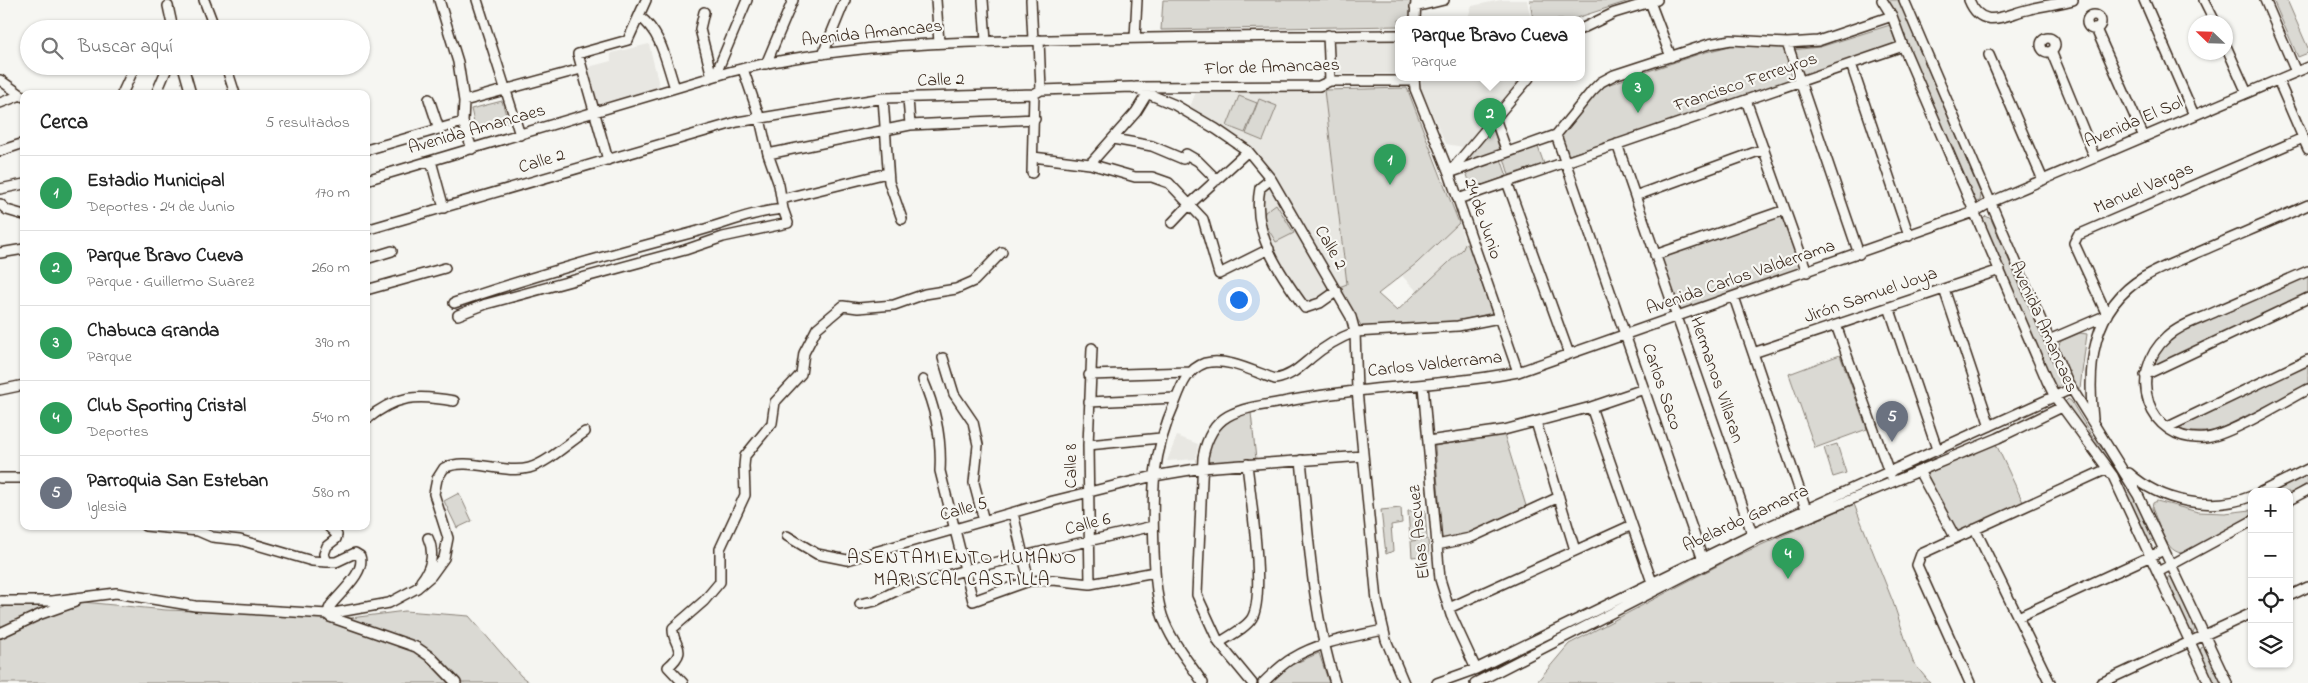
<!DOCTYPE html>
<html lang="es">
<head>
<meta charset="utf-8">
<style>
  :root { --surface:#fff; --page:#f6f6f6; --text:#222; --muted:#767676; --line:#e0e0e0; --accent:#111827 }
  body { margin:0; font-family:"Indie Flower",sans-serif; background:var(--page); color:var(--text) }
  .controls { position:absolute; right:15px; bottom:15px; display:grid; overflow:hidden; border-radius:10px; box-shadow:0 1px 4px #0004 }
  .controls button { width:45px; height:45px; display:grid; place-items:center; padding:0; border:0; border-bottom:1px solid var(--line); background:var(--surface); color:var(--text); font:25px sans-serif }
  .compass { position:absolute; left:2188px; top:15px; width:45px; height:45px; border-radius:50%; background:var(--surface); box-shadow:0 1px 4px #0004; rotate:293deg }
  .you { position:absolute; left:1238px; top:299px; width:18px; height:18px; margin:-12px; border:4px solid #fff; border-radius:50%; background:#1a73e8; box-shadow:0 0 0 8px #1a73e833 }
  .badge { display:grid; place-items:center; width:32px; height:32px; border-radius:50%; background:var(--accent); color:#fff; font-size:16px; font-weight:700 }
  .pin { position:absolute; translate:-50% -41px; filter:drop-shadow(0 1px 2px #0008) }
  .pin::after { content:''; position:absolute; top:26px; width:18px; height:15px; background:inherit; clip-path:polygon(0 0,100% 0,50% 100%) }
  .popup { position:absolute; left:1395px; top:16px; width:190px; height:65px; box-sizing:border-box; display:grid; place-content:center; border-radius:10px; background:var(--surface); filter:drop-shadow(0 1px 4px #0005); font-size:16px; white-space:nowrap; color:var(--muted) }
  .popup b { font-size:19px; color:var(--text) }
  .popup::after { content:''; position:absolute; left:50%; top:100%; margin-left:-10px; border:10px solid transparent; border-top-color:var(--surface) }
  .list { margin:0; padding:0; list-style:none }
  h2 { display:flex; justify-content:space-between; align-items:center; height:65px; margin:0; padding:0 20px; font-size:21px }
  h2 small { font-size:16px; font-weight:400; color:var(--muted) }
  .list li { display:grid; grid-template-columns:32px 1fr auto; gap:15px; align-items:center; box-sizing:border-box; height:75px; padding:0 20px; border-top:1px solid var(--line) }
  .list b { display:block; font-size:19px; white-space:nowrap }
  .list p { margin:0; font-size:16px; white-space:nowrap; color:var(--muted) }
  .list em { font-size:16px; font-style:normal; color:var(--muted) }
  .icon { flex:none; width:28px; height:28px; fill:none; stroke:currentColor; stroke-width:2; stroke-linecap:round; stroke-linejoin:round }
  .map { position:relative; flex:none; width:2308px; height:683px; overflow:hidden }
  .search { position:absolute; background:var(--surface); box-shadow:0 1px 4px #0004; left:20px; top:20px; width:350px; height:55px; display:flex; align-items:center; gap:12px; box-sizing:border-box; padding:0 18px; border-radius:28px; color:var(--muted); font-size:19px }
  .panel { position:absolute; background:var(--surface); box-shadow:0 1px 4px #0004; left:20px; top:90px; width:350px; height:440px; border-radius:10px }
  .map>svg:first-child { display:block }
  .built { fill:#e8e7e2 }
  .green { fill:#dad9d3; stroke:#8a8278 }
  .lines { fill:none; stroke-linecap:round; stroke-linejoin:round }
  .minor-casing { stroke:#3b2a1e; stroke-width:12 }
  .minor { stroke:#f6f6f2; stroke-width:9 }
  .labels { text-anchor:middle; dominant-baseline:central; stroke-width:4.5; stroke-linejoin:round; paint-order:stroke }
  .street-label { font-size:18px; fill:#3b2a1e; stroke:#f6f6f2 }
  .neighbourhood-label { font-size:19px; letter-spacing:1px; fill:#3b2a1e; stroke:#f6f6f2 }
</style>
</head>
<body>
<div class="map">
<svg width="2308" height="683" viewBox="0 0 2308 683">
  <rect width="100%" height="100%" fill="#f6f6f2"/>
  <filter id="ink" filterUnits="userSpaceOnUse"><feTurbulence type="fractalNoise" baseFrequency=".02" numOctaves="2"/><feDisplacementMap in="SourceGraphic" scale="10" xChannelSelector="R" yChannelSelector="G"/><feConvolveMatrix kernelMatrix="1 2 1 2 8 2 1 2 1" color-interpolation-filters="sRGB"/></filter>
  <g filter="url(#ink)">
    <path class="built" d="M 1501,0 L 1527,0 L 1531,20 L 1467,20 L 1472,6 Z
      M 1335,39 L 1399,40 L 1399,74 L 1335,74 Z
      M 649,44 L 660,89 L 595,105 L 587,72 L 592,66 L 611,61 L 611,53 Z
      M 1422,78 L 1523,78 L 1463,147 L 1446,144 L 1421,89 Z
      M 1324,90 L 1347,284 L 1339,287 L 1261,157 L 1233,133 L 1190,107 L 1196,92 Z
      M 1270,184 L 1333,291 L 1307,305 L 1288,279 L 1260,223 L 1265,205 L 1262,191 Z
      M 1459,223 L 1465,243 L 1463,249 L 1418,292 L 1402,276 Z
      M 1177,436 L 1198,444 L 1196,459 L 1167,461 Z"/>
    <path class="green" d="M 1163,0 L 1411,0 L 1410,20 L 1399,20 L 1399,26 L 1161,30 Z
      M 1530,0 L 1632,0 L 1570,20 L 1533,20 Z
      M 1887,0 L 1898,0 L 1902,7 L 1981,195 L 1980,201 L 1976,202 L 1973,199 Z
      M 2273,0 L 2287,0 L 2308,48 L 2308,53 L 2298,57 Z
      M 1890,25 L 1896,43 L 1800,78 L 1791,50 L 1820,47 Z
      M 1734,45 L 1787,48 L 1797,79 L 1566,156 L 1559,135 L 1599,90 L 1607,85 L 1702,53 Z
      M 1407,88 L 1459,223 L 1417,263 L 1378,294 L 1397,311 L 1463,249 L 1465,243 L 1469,246 L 1492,313 L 1458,321 L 1362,327 L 1339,287 L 1347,284 L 1324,90 Z
      M 1239,96 L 1257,103 L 1245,133 L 1227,126 Z
      M 1259,99 L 1277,106 L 1263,141 L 1246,134 Z
      M 502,101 L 508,122 L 476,131 L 471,109 Z
      M 1493,129 L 1500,150 L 1467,161 L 1466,159 Z
      M 1538,147 L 1544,164 L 1509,175 L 1504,158 Z
      M 1501,159 L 1507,176 L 1472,189 L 1466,172 Z
      M 1276,204 L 1294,233 L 1276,242 L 1263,221 L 1265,212 Z
      M 1783,215 L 1802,267 L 1680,311 L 1661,258 Z
      M 1986,216 L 1991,219 L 2062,382 L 2059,387 L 2053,387 L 1982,220 Z
      M 2308,273 L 2308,294 L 2152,368 L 2156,354 L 2169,336 Z
      M 2080,333 L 2087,334 L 2080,388 L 2075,388 L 2058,346 L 2061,341 Z
      M 1840,355 L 1867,429 L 1815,448 L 1789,374 Z
      M 2308,361 L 2308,385 L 2214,432 L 2187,432 L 2177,427 Z
      M 2068,399 L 2071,401 L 2092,436 L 2125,477 L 2154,539 L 2147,542 L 2125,493 L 2064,403 Z
      M 1251,413 L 1256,459 L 1208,463 C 1209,435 1224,418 1251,413 Z
      M 1504,434 L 1526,506 L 1470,533 L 1442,539 L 1435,446 Z
      M 1995,442 L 2023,502 L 1956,535 L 1927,474 Z
      M 1837,444 L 1846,473 L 1833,477 L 1824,448 Z
      M 2308,473 L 2308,483 L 2289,495 L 2289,492 L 2269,492 Z
      M 459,493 L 472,521 L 457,528 L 444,501 Z
      M 2157,501 L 2198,512 L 2225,513 L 2251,510 L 2252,516 L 2185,553 C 2165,555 2159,523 2152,508 L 2153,503 Z
      M 1854,504 L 1893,602 L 1913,662 L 1930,683 L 1536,683 L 1569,644 L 1734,557 Z
      M 1401,508 L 1402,523 L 1391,525 L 1393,551 L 1386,554 L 1381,510 Z
      M 1425,510 L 1427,538 L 1410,539 L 1408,511 Z
      M 1428,539 L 1429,555 L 1412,557 L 1411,541 Z
      M 2169,576 L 2172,578 L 2196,627 L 2193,633 L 2188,631 L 2166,581 Z
      M 51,599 L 166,610 L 300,615 L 335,620 L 405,611 L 469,616 L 521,676 L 530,683 L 0,683 L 0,609 L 11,604 Z
      M 2202,647 L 2206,649 L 2222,683 L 2214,683 L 2199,652 Z
      M 1319,653 L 1329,683 L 1271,683 L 1289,666 Z"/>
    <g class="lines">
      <g class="minor-casing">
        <path id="minor" d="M 204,0 L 215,29
          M 439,0 L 458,62 L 464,101 L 463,122 L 472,149
          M 477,0 L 520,135
          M 936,0 L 939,43
          M 983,0 L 986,41
          M 1031,0 L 1033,40
          M 1882,0 L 1892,16 L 1903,46 L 2047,381 L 2055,397 L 2113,476 L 2209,683
          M 1904,0 L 2067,381 L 2138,495 L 2227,683
          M 1969,0 C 1982,32 2006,14 2030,9 C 2044,5 2059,4 2073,0
          M 2144,0 L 2194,115
          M 2204,0 L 2215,22
          M 2265,0 L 2296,72
          M 1650,2 L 1671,57
          M 168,6 L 173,29
          M 1415,7 L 1444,0
          M 704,12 L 700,29 L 712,77
          M2087 22a7 7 0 1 1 14 0a7 7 0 1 1-14 0Z
          M 639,16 C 662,33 666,62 675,88
          M 1415,20 L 1416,0
          M 1581,29 L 1614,13 L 1657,0
          M 2096,29 L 2144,137
          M 1328,35 L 1330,81
          M2041 45a7 7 0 1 1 14 0a7 7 0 1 1-14 0Z
          M 1135,38 L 1137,0
          M 1039,40 L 1041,90
          M 1787,43 L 1859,254
          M 2226,46 L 2247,93
          M 2051,51 L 2095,158
          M 823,54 L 845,0
          M 1989,55 L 2043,180
          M 766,64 L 793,0
          M 1851,64 L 1909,236
          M 183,66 L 191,94
          M 226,66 L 235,94
          M 715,76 L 747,0
          M 1414,78 L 1415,89 L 1449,173 L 1518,372
          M 0,80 L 24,97
          M 2278,80 L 2308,149
          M 1136,87 L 1319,86 L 1330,81 L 1414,81
          M 122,94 L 135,66
          M 156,94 L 168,66
          M 1147,94 L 1136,112 L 1090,164 L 1135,177 L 1152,177 L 1169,183 L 1203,219 L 1219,274 L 1269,249
          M 883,98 L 889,182 L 902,219
          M 908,98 L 910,125
          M 429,99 L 439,129
          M 1746,100 L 1807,272
          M 464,101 L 581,69
          M 0,103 L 21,95
          M 1495,118 L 1507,152
          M 1556,135 L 1704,563
          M 1113,139 L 1152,146 L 1183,159
          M 1617,144 L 1754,539
          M 366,150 L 463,122
          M 0,151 L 24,143
          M 768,154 L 910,125 L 1035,119
          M 1186,154 L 1198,161 L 1217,180
          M 1033,157 L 1090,164
          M 608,160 L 578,54 L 628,40 L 646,0
          M 431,161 L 444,208
          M 1032,173 L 1034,94
          M 1449,173 L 1556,135 L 1592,91 L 1601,82 L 1614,75 L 1709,44 L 1731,40 L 1787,43 L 1818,41 L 1892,16
          M 1449,173 L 1529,78
          M 1271,179 L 1260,188 C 1251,233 1280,274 1305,308 L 1320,303 L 1337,291
          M 366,180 L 729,72 C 834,45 943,42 1051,40 C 1167,37 1283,36 1399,35
          M 1507,182 L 1569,354
          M 0,189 L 24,184
          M 1635,196 L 1764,149
          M 782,199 L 887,173
          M 1458,199 L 1903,46
          M 0,204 L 7,210 L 24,215
          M 1172,223 L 1190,204 L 1248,151
          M 366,230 L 737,122 L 883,98 L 1034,94 L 1041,90 L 1132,87 L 1175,105 L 1216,129 L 1248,151 L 1271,179 L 1351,317 L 1355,332 L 1357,390 L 1377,601 L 1386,640 L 1404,683
          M 0,253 L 24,249
          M 1655,255 L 1785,210
          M 366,259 L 392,251
          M 2308,271 C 2278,284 2248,298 2217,311 C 2201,319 2181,324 2167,337 C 2126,373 2147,443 2205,438 C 2228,436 2285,401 2308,389
          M 1944,289 L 1990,426
          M 366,290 L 445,268
          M 1734,297 L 1807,512
          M 454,303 C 532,276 611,254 691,233 C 722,225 751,212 783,209
          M 1889,307 L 1937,449
          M 458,315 L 486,304 L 685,250 L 723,237 L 788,223 L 783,209 L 779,185 L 768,154 L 760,119 L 743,69
          M 2107,315 L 2074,243 L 2078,235 L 2303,138
          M 1836,325 L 1890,475
          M 2049,340 L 2107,315
          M 1753,353 L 2000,270
          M 943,358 L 954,394 L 973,422 L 978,445 L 974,483 L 984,521
          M 1089,375 L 1190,372
          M 2145,375 L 2308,298
          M 923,380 C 936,410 942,438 940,471 L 973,601 L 1029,581 L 1053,580 L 1090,584 L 1155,572
          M 1423,385 L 1440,579 L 1451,615 L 1476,669
          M 0,390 L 24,385
          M 1089,402 L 1176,398
          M 1591,407 L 1654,588
          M 2093,419 C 2087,365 2092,308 2144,277 C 2161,267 2181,260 2199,252 C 2236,236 2272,221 2308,205
          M 366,420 C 396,395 417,394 454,401
          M 1536,422 L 1575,550
          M 2168,427 L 2308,360
          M 1428,441 L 1504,430 L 1591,407 L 1644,389
          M 1088,445 L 1161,438
          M 1301,460 C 1309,537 1311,608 1335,683
          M 1919,471 L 1955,537
          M 2129,473 C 2161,502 2212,512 2252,496
          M 0,478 L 24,478
          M 2261,492 L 2308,469
          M 2289,500 L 2308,490
          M 1013,513 L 1029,581
          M 145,526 L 198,531 L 212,537 L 240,540 L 312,561 L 327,562
          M 328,526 L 337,535 L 336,539 L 327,546 L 324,554 L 327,562 L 336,562 L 355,553 L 360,556 C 366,572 340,593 331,605 L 329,609 L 330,617 L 416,647 L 432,658 L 456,683
          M 1975,529 L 2050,683
          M 787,536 L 817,554 L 847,560 L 1053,501 L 1154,476 L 1202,468 L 1363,456
          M 1437,545 L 1470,538 L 1559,497
          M 2158,572 L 2252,521
          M 421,581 C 431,569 435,553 428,538
          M 1090,584 L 1088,445 L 1092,348
          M 2289,596 L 2308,587
          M 1,601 L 52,601 L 116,593 L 195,606 L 328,614 L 389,603 L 417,588 L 431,576 L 444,558 L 448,538 L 434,494 L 437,479 L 444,468 C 467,456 504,475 529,468 C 549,462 568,443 585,432
          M 860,604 L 875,601 L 900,589 L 972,568 L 1153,526
          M 1449,608 L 1632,525
          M 2018,617 L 2164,550
          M 0,633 L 41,614 L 75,602
          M 1219,643 C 1229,636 1246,628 1252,618 C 1266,595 1250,494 1247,464
          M 683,683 L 668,667 C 690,648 672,647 673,628 L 704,601 L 720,582 L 720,549 L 745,495 L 744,466 L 745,456 L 772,423 L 775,402 L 801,374 L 804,353 L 817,328 L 843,306 L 858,308 L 894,305 L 925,294 L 956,289 L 974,281 L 1002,252
          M 1203,683 C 1189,662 1170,640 1162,615 C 1156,595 1155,573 1154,551 C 1152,493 1151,455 1176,400 C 1182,384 1188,369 1205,363 C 1227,357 1254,372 1275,379 C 1290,377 1299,368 1311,358 C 1324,347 1339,338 1355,332 L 1458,326 L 1499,318
          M 1252,683 L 1219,643 L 1197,595 L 1203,457 C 1206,441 1212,425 1228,416 C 1244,407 1265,405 1283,402 C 1361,386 1440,387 1518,372 L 1974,212 L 1991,202 L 2308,67
          M 1263,683 C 1272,674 1282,664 1293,658 C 1319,642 1353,637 1383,630
          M 1437,683 L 1476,669 L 1752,534 L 2071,389
          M 1475,683 L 1754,540 L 1998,438 L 2062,407
          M 1970,683 L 1917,565 L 1921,554 L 2107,469
          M 2101,683 L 2252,613"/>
      </g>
      <use href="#minor" class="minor"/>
    </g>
  </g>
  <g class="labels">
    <g class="street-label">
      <text transform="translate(872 34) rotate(-6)">Avenida Amancaes</text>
      <text transform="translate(1272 68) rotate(-2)">Flor de Amancaes</text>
      <text transform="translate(941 81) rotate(-2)">Calle 2</text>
      <text transform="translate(1746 83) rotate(-19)">Francisco Ferreyros</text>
      <text transform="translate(2134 123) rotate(-23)">Avenida El Sol</text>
      <text transform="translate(477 130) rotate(-16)">Avenida Amancaes</text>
      <text transform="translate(542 162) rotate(-17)">Calle 2</text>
      <text transform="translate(2144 189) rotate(-23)">Manuel Vargas</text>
      <text transform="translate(1482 219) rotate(71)">24 de Junio</text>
      <text transform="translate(1330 248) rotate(60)">Calle 2</text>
      <text transform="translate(1741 278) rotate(-19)">Avenida Carlos Valderrama</text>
      <text transform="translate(1871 296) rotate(-19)">Jirón Samuel Joya</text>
      <text transform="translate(2043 327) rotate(66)">Avenida Amancaes</text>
      <text transform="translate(1435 365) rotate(-6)">Carlos Valderrama</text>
      <text transform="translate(1716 380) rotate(71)">Hermanos Villaran</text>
      <text transform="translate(1661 387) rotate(71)">Carlos Saco</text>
      <text transform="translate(1072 466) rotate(-90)">Calle 8</text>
      <text transform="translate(964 510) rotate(-16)">Calle 5</text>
      <text transform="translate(1746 519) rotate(-25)">Abelardo Gamarra</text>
      <text transform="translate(1088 525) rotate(-14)">Calle 6</text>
      <text transform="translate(1420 532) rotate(-96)">Elías Ascuez</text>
    </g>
    <g class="neighbourhood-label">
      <text x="962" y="558">ASENTAMIENTO HUMANO<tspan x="962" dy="22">MARISCAL CASTILLA</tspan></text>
    </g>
  </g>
</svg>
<div class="controls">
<button>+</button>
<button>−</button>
<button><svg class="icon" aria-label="locate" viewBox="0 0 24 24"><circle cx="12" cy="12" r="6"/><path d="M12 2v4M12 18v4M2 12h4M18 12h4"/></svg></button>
<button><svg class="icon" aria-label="layers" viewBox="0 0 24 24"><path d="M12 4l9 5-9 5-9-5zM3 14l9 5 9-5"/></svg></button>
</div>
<svg class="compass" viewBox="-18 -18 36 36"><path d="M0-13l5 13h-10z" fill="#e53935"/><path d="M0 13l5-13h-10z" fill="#767676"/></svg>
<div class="you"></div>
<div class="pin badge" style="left:1390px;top:185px;background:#2e9e5b">1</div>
<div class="pin badge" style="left:1490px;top:139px;background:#2e9e5b">2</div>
<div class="popup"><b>Parque Bravo Cueva</b>Parque</div>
<div class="pin badge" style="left:1638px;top:113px;background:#2e9e5b">3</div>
<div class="pin badge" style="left:1788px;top:579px;background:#2e9e5b">4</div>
<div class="pin badge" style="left:1892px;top:442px;background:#6b7280">5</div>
<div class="search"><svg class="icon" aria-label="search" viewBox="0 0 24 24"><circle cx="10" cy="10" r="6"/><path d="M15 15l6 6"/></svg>Buscar aquí</div>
<section class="panel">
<h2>Cerca<small>5 resultados</small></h2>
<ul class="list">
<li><span class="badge" style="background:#2e9e5b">1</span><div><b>Estadio Municipal</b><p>Deportes · 24 de Junio</p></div><em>170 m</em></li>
<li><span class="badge" style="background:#2e9e5b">2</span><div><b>Parque Bravo Cueva</b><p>Parque · Guillermo Suarez</p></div><em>260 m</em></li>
<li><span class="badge" style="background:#2e9e5b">3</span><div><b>Chabuca Granda</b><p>Parque</p></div><em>390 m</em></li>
<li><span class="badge" style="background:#2e9e5b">4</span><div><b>Club Sporting Cristal</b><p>Deportes</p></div><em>540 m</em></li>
<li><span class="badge" style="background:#6b7280">5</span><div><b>Parroquia San Esteban</b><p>Iglesia</p></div><em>580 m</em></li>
</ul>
</section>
</div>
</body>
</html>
